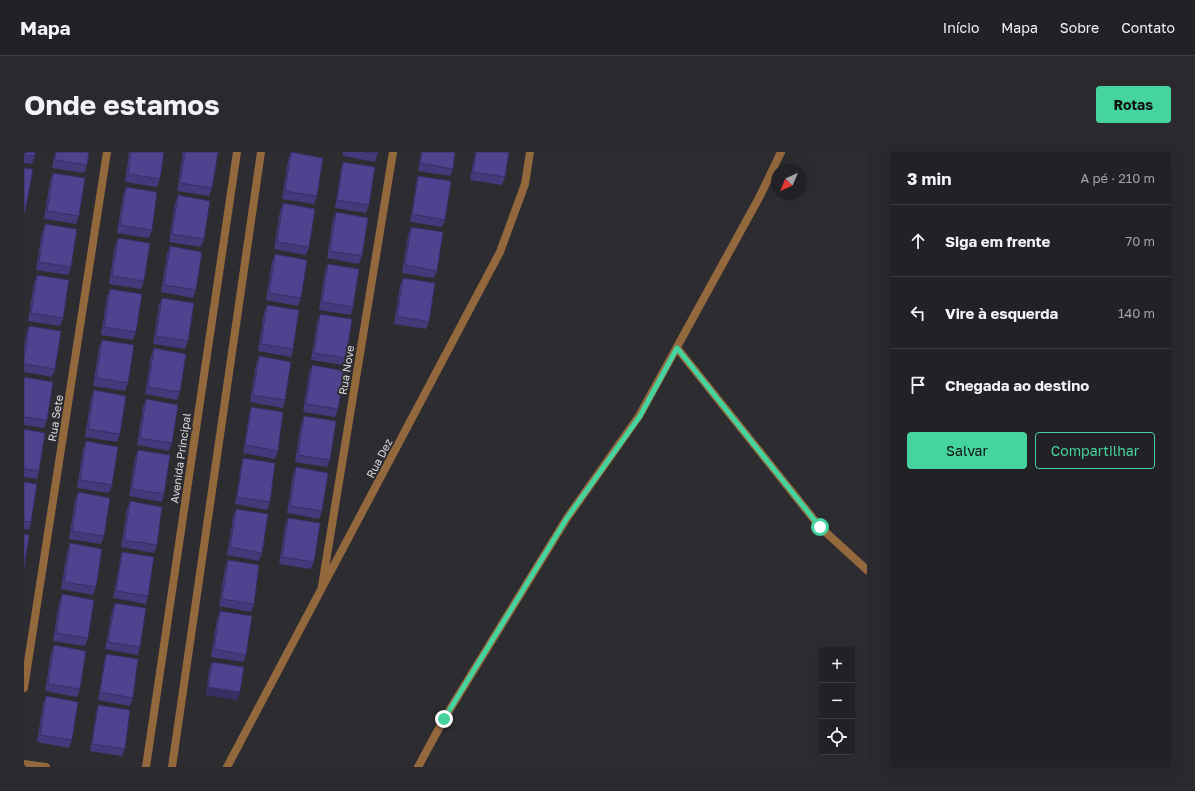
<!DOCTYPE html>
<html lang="pt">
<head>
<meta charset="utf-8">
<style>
  :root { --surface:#222125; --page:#2a292d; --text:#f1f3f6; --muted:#a2a3a7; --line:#3f3e42; --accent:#45d49f }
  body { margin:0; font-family:"Golos Text",sans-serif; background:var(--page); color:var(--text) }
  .controls { position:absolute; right:12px; bottom:12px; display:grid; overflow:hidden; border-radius:4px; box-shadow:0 4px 16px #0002 }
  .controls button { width:36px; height:36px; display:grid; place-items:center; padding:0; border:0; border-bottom:1px solid var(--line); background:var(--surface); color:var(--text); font:20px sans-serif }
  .compass { position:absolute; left:747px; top:12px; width:36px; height:36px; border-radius:50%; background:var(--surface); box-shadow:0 4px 16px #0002; rotate:224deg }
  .stop { position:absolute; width:12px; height:12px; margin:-9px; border:3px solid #45d49f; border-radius:50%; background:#fff }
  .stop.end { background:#45d49f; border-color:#fff; box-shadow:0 1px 4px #0008 }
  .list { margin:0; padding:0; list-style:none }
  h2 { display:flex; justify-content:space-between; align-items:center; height:52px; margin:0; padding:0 16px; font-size:17px }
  h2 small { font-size:13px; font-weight:400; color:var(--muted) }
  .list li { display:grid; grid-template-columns:26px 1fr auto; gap:12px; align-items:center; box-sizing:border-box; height:72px; padding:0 16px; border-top:1px solid var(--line) }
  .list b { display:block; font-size:15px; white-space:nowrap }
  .list em { font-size:13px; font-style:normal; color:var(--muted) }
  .actions { display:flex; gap:8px; padding:12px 16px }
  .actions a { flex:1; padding:9px 0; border:1px solid var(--accent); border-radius:4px; text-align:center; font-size:14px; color:var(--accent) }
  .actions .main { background:var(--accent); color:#111 }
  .icon { flex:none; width:22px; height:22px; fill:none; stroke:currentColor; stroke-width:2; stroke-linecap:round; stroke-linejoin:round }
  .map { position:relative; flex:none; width:843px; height:615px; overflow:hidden; border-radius:4px }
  header { display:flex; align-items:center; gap:24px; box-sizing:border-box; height:56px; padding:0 20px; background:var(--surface); border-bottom:1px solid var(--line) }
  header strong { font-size:19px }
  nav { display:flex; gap:22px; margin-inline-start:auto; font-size:14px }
  .intro { display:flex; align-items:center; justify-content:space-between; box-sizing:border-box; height:96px; padding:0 24px }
  h1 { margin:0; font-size:28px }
  .button { padding:10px 18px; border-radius:4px; background:var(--accent); color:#111; font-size:14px; font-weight:700 }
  main { display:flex; gap:24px; padding:0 24px }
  aside { flex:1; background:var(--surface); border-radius:4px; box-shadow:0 4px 16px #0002 }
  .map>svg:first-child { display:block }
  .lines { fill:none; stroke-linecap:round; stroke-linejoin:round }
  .minor { stroke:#94683d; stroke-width:8 }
  .tertiary { stroke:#94683d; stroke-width:8 }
  .wall { fill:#443a7b }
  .shaded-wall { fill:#372f64 }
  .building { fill:#4f438f; stroke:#372f64 }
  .route { stroke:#45d49f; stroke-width:5 }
  .labels { text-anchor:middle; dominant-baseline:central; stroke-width:4; stroke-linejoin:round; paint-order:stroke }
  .street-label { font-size:11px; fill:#dddde0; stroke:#2d2c31 }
</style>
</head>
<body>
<header>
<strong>Mapa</strong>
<nav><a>Início</a><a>Mapa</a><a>Sobre</a><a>Contato</a></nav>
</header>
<div class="intro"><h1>Onde estamos</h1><a class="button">Rotas</a></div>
<main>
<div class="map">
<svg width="843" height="615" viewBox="0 0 843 615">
  <rect width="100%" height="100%" fill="#2d2c31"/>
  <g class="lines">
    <path class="minor" d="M 653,196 L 796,375 L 843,418
      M 298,434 L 369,0
      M 0,536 L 83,0
      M 0,612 L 22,615
      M 203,615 L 476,100 L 501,32 L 506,0
      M 394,615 L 420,567 L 543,366 L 615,264 L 736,44 L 757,0"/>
    <path class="tertiary" d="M 122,615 L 213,0
      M 148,615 L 237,0"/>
  </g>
  <path class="wall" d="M 0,0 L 11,4 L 8,12 L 0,11 Z
    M 31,0 L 65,0 L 63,13 L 60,21 L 28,16 Z
    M 105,0 L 140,0 L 136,27 L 133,35 L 101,30 Z
    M 159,0 L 194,0 L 188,36 L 185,44 L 153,39 Z
    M 267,0 L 293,44 L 290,52 L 258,47 L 264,8 Z
    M 319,0 L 354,0 L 351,10 L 319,4 Z
    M 397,0 L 431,0 L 429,17 L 426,24 L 394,19 Z
    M 451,0 L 485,0 L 481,25 L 478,33 L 446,28 Z
    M 319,10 L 345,53 L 342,61 L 311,56 L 317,17 Z
    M 0,16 L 2,55 L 0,62 Z
    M 29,21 L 55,64 L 52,72 L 20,67 L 26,29 Z
    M 394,24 L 421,68 L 418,75 L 386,70 L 392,32 Z
    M 102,35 L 128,78 L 125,86 L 93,81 L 99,43 Z
    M 154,43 L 180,87 L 177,95 L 145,90 L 151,51 Z
    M 259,51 L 285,95 L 282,103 L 250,97 L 256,59 Z
    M 312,60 L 338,104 L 335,112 L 303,106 L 309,68 Z
    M 21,72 L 47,115 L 44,123 L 12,118 L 18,80 Z
    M 387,75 L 413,119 L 410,126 L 378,121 L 384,83 Z
    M 94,86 L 120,129 L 117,137 L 85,132 L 91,93 Z
    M 146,94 L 172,138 L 169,146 L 137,140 L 143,102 Z
    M 251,102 L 277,146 L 274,154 L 242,148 L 248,110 Z
    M 304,112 L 329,155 L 327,163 L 295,158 L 301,119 Z
    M 13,123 L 39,166 L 36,174 L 4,169 L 10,131 Z
    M 379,126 L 405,170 L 402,177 L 370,172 L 376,134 Z
    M 86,137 L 112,180 L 109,188 L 77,183 L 83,144 Z
    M 138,146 L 164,189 L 161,197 L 129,192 L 135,153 Z
    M 243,153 L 269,197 L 267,205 L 234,199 L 240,161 Z
    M 296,162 L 322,206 L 319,213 L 287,208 L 293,170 Z
    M 5,174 L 31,217 L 28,225 L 0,220 L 0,196 L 2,182 Z
    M 78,188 L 104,231 L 101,239 L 69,234 L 75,195 Z
    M 130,196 L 156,240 L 153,248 L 121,242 L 127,204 Z
    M 235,204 L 261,248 L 259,256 L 226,250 L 232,212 Z
    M 288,213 L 314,257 L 311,265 L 279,260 L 285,221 Z
    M 0,225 L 23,268 L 20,276 L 0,273 Z
    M 70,238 L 96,282 L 93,290 L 61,285 L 67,246 Z
    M 122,247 L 148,291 L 145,299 L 113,293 L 119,255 Z
    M 227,255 L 254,299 L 251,307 L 219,301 L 225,263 Z
    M 280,264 L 306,308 L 303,315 L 271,310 L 277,272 Z
    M 0,277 L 15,319 L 13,327 L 0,325 Z
    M 62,289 L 88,333 L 85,341 L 53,336 L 59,297 Z
    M 114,298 L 140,342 L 138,350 L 105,344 L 111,306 Z
    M 219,306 L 246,350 L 243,358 L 211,352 L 217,314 Z
    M 272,315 L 298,359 L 295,367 L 263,361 L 269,323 Z
    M 0,330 L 7,370 L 5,378 L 0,377 Z
    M 54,340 L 80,384 L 77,392 L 45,387 L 51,348 Z
    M 106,349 L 133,393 L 130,401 L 97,395 L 103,357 Z
    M 212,357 L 238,401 L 235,409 L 203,403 L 209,365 Z
    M 264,366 L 290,410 L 287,417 L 255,412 L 261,374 Z
    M 46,391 L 72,435 L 69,443 L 37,437 L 43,399 Z
    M 98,400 L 124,444 L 122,452 L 89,446 L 96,408 Z
    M 204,408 L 230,452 L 227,460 L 195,454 L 201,416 Z
    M 38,442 L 64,486 L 61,494 L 29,489 L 35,450 Z
    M 91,451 L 116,495 L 114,503 L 81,497 L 88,459 Z
    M 196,459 L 222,503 L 219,510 L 187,505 L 193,467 Z
    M 30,493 L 56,537 L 53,545 L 21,539 L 27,501 Z
    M 82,502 L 109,546 L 106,554 L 74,548 L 80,510 Z
    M 188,510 L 216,540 L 213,548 L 182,543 L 185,518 Z
    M 22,544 L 48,588 L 45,596 L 13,590 L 19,552 Z
    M 74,553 L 101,597 L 98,604 L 66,599 L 72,561 Z"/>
  <path class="shaded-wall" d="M 184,535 L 216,540 L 213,548 L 182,543 Z"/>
  <path class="building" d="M 0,0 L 11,0 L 11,4 L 0,3 Z
    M 32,0 L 65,0 L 63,13 L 31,8 Z
    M 107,0 L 140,0 L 136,27 L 104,22 Z
    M 161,0 L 194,0 L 188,36 L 156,31 Z
    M 267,0 L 299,6 L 293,44 L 261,39 Z
    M 342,0 L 354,0 L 354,2 Z
    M 398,0 L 431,0 L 429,17 L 396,11 Z
    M 452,0 L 485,0 L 481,25 L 449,20 Z
    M 319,10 L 351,15 L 345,53 L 313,48 Z
    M 0,16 L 9,17 L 2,55 L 0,55 Z
    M 29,21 L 61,26 L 55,64 L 23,59 Z
    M 394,24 L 427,29 L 421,68 L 388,62 Z
    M 102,35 L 133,40 L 128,78 L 96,73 Z
    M 154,43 L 186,49 L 180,87 L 148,82 Z
    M 259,51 L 291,57 L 285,95 L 253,90 Z
    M 312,60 L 344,66 L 338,104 L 306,99 Z
    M 21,72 L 53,77 L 47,115 L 15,110 Z
    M 387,75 L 419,80 L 413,119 L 381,113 Z
    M 94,86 L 126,91 L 120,129 L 88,124 Z
    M 146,94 L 178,100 L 172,138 L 140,133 Z
    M 251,102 L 283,108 L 277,146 L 245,141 Z
    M 304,112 L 335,117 L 329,155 L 298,150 Z
    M 13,123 L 45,128 L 39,166 L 7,161 Z
    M 379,126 L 411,131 L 405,170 L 373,164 Z
    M 86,137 L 118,142 L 112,180 L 80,175 Z
    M 138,146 L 170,151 L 164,189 L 132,184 Z
    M 243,153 L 275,158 L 269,197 L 237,192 Z
    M 296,162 L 328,167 L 322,206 L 290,201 Z
    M 5,174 L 37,179 L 31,217 L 0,212 L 0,206 Z
    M 78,188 L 110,193 L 104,231 L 72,226 Z
    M 130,196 L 162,202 L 156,240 L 124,235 Z
    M 235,204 L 267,210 L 261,248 L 229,243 Z
    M 288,213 L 320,219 L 314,257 L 282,252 Z
    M 0,225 L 29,230 L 23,268 L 0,265 Z
    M 70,238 L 102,244 L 96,282 L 64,277 Z
    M 122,247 L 154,253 L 148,291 L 116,286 Z
    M 227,255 L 259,260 L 254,299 L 221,293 Z
    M 280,264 L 312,269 L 306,308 L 274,303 Z
    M 0,277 L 21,281 L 15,319 L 0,317 Z
    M 62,289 L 94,295 L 88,333 L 56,328 Z
    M 114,298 L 146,303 L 140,342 L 108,337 Z
    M 219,306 L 251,311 L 246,350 L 213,345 Z
    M 272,315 L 304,321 L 298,359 L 266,354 Z
    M 0,330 L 13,332 L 7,370 L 0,369 Z
    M 54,340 L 86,346 L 80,384 L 48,379 Z
    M 106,349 L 138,355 L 133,393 L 100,388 Z
    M 212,357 L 244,362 L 238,401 L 206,395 Z
    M 264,366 L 296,371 L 290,410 L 258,405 Z
    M 0,382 L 5,383 L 0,418 Z
    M 46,391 L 78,397 L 72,435 L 40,430 Z
    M 98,400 L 130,405 L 124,444 L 92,439 Z
    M 204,408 L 235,413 L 230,452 L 198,447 Z
    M 38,442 L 70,448 L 64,486 L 32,481 Z
    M 91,451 L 122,456 L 116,495 L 84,490 Z
    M 196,459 L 228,464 L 222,503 L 190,497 Z
    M 30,493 L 62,499 L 56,537 L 24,532 Z
    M 82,502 L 114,507 L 109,546 L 76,540 Z
    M 188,510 L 220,515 L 216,540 L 184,535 Z
    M 22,544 L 54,550 L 48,588 L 16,583 Z
    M 74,553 L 106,558 L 101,597 L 68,592 Z"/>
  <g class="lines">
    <path class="route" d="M 420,567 L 543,366 L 616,264 L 653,196 L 796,375"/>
  </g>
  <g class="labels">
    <g class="street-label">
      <text transform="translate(322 218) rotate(-81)">Rua Nove</text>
      <text transform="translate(31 266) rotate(-81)">Rua Sete</text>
      <text transform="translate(156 306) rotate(-82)">Avenida Principal</text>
      <text transform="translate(355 306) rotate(-62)">Rua Dez</text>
    </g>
  </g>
</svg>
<div class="controls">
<button>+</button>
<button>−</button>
<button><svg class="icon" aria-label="locate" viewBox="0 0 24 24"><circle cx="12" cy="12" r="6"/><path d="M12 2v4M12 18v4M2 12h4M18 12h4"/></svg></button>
</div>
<svg class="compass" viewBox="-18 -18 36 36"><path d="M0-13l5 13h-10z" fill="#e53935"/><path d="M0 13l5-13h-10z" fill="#a2a3a7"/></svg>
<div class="stop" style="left:796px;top:375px"></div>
<div class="stop end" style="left:420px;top:567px"></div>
</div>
<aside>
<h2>3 min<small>A pé · 210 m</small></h2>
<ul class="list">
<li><svg class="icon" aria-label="ahead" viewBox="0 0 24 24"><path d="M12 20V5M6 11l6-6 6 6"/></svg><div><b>Siga em frente</b></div><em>70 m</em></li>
<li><svg class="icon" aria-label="left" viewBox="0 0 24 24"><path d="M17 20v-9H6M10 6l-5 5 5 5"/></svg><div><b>Vire à esquerda</b></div><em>140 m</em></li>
<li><svg class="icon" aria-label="arrive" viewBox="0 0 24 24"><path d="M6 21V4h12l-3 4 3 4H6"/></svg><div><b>Chegada ao destino</b></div></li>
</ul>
<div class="actions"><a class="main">Salvar</a><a>Compartilhar</a></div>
</aside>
</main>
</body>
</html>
